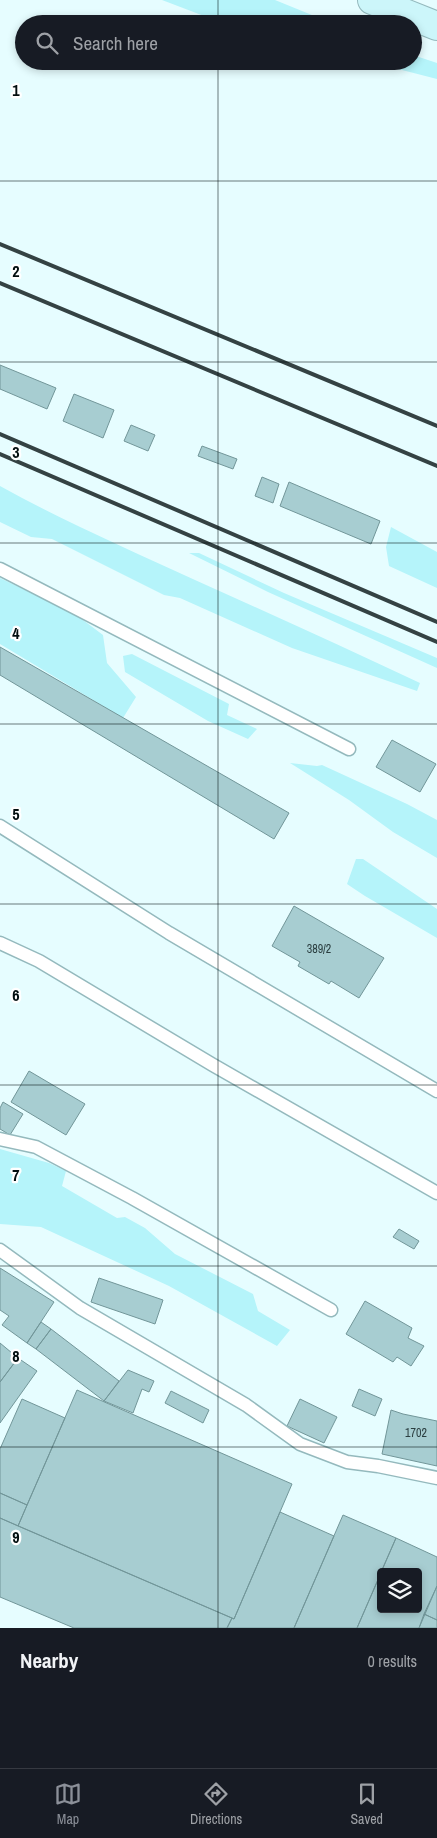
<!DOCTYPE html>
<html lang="en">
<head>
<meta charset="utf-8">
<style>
  :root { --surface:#171b24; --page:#242831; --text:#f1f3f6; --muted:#9ea1a6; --line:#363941; --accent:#8c9099 }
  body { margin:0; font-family:"Archivo Narrow",sans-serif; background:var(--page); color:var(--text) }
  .controls { position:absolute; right:15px; bottom:15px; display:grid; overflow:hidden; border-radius:5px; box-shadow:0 2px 8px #0003 }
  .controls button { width:45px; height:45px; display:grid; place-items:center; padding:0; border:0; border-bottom:1px solid var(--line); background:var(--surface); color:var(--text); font:25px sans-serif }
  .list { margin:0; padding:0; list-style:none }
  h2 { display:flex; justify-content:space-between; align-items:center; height:65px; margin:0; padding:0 20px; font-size:21px }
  h2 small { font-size:16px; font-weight:400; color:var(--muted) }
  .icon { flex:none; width:28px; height:28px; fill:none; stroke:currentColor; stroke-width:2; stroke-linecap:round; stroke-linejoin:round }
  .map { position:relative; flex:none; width:437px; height:1628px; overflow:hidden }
  .search { position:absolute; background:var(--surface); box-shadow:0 2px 8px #0003; left:15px; right:15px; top:15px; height:55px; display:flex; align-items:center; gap:12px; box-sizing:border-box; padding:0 18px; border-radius:28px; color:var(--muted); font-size:19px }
  .sheet { height:140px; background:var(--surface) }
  nav { display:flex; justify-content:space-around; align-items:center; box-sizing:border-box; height:70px; border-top:1px solid var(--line); background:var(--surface); font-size:14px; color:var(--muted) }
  nav a { display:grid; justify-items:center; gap:2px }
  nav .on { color:var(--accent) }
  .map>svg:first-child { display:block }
  .green { fill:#b5f4fa }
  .building { fill:#a7cdd1; stroke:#729699 }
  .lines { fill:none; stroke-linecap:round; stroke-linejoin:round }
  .lane-casing { stroke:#94b9bd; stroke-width:15 }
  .secondary-casing { stroke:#94b9bd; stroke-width:30 }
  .lane { stroke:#fff; stroke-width:12 }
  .secondary { stroke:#ccf6fa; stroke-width:28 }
  .rail { stroke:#344243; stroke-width:4 }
  .grid { fill:none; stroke:#020e0f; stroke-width:1; stroke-opacity:0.55 }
  .labels { text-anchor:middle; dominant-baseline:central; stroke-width:4.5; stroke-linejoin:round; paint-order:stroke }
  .number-label { font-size:12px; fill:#2b3e40 }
  .grid-label { font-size:16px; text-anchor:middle; font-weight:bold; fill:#020e0f; stroke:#fff; stroke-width:4.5; stroke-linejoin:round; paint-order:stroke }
</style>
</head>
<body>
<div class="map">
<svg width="437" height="1628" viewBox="0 0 437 1628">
  <rect width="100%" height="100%" fill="#e6fdff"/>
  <path class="green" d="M 162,0 L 275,0 L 334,24 L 225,24 Z
    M 413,55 L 437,63 L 437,79 L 367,61 L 413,61 Z
    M 0,486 C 63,521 130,550 195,580 C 271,614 346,648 420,683 L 417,691 L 292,648 L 180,598 L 164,595 L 52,539 L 31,537 L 0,522 Z
    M 391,527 L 437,552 L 437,588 L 389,566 L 386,547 Z
    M 189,553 L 199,553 L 284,593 L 437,658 L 437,668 L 268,592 Z
    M 0,578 L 75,614 L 103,635 L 107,663 L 136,697 L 123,718 L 0,644 Z
    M 132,654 L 229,704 L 227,715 L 257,729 L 248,739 L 208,721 L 125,672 L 123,656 Z
    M 290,763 L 317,766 L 322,765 L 407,804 L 437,820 L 437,858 L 393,832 L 349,800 Z
    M 356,859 L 363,859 L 437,909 L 437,938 L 365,896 L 347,884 Z
    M 0,1149 L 49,1163 L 66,1171 L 62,1186 L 117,1218 L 125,1217 L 145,1228 L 175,1254 L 253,1294 L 258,1311 L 290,1330 L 277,1346 L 169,1286 L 41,1227 L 0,1224 Z"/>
  <path class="building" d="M 0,365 L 56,388 L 47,409 L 0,389 Z
    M 74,394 L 114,410 L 103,438 L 63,421 Z
    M 131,425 L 155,435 L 148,451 L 124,441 Z
    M 202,446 L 237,459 L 233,469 L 198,456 Z
    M 262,477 L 279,484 L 273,503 L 255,496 Z
    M 289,482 L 380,521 L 371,544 L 280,506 Z
    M 0,647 L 289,813 L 274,839 L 0,675 Z
    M 392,740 L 436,764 L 420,792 L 376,767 Z
    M 294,906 L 384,958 L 359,998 L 331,981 L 329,984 L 298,966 L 300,962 L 272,946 Z
    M 29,1071 L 85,1104 L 66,1135 L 11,1102 Z
    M 3,1102 L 23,1114 L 10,1135 L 0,1129 L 0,1108 Z
    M 399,1229 L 419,1241 L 414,1249 L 393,1237 Z
    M 0,1268 L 54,1302 L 27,1343 L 2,1325 L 9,1316 L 0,1310 Z
    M 99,1278 L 163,1300 L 155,1324 L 91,1302 Z
    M 365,1301 L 412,1328 L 408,1338 L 424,1346 L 411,1366 L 397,1357 L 393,1362 L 346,1334 Z
    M 41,1322 L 51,1329 L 36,1349 L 27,1343 Z
    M 51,1329 L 119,1381 L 104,1401 L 36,1349 Z
    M 0,1343 L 18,1358 L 0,1382 Z
    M 18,1358 L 37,1371 L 0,1423 L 0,1382 Z
    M 128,1370 L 154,1381 L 149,1392 L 142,1389 L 133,1413 L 104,1401 Z
    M 359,1389 L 382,1399 L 375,1416 L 352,1406 Z
    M 77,1390 L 292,1484 L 234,1619 L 18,1526 Z
    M 171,1391 L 209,1410 L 203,1423 L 165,1403 Z
    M 22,1399 L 65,1418 L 27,1505 L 0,1493 L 0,1449 Z
    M 300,1399 L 337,1417 L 324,1443 L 287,1426 Z
    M 391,1410 L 403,1414 L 437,1421 L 437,1466 L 382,1454 Z
    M 0,1493 L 27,1505 L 18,1526 L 0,1518 Z
    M 280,1512 L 334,1536 L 294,1628 L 227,1628 L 232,1618 L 234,1619 Z
    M 343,1515 L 396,1538 L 357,1628 L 294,1628 Z
    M 0,1518 L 232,1618 L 227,1628 L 74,1628 L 0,1597 Z
    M 396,1538 L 437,1557 L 437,1586 L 419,1628 L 357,1628 L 381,1573 L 381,1609 L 418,1609 L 418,1572 L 381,1572 Z
    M 437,1586 L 437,1620 L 424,1614 Z
    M 424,1614 L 437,1620 L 437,1628 L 419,1628 Z"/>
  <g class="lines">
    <g class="lane-casing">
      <path id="lane" d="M 0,569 L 349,749
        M 0,826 L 169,933 L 437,1091
        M 0,943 L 39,961 L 213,1065 L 437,1193
        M 0,1139 L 36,1147 L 132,1198 L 331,1310
        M 0,1250 L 80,1308 L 246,1405 L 300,1444 L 347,1462 L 378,1466 L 437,1478"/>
    </g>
    <g class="secondary-casing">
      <path id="secondary" d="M 372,0 L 437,26"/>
    </g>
    <use href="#lane" class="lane"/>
    <use href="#secondary" class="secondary"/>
    <path class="rail" d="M 0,244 L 437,426
      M 0,283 L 437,466
      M 0,434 L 437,622
      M 0,454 L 437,642"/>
  </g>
  <path class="grid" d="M 218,0 L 218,24M 218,61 L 218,1628M 0,181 L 437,181M 0,362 L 437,362M 0,543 L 437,543M 0,724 L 437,724M 0,904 L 437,904M 0,1085 L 437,1085M 0,1266 L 437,1266M 0,1447 L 437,1447"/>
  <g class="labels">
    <g class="number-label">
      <text x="319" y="949">389/2</text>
      <text x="416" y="1433">1702</text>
    </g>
  </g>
  <g class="grid-label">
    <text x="16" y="96">1</text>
    <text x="16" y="277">2</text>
    <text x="16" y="458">3</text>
    <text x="16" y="639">4</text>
    <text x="16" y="820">5</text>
    <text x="16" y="1001">6</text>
    <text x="16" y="1181">7</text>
    <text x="16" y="1362">8</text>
    <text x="16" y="1543">9</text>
  </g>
</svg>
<div class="controls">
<button><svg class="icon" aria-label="layers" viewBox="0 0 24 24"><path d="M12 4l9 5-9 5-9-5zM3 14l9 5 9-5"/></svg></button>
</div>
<div class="search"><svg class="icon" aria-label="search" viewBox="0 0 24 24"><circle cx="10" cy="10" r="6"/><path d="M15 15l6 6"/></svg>Search here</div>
</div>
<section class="sheet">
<h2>Nearby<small>0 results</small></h2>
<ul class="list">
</ul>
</section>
<nav>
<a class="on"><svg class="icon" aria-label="map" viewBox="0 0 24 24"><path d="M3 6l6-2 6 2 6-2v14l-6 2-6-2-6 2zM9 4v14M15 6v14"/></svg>Map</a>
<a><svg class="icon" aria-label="directions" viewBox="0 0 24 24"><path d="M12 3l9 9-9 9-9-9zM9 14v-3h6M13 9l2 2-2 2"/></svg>Directions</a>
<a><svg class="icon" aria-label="saved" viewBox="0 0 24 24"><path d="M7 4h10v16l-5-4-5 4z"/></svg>Saved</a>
</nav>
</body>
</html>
